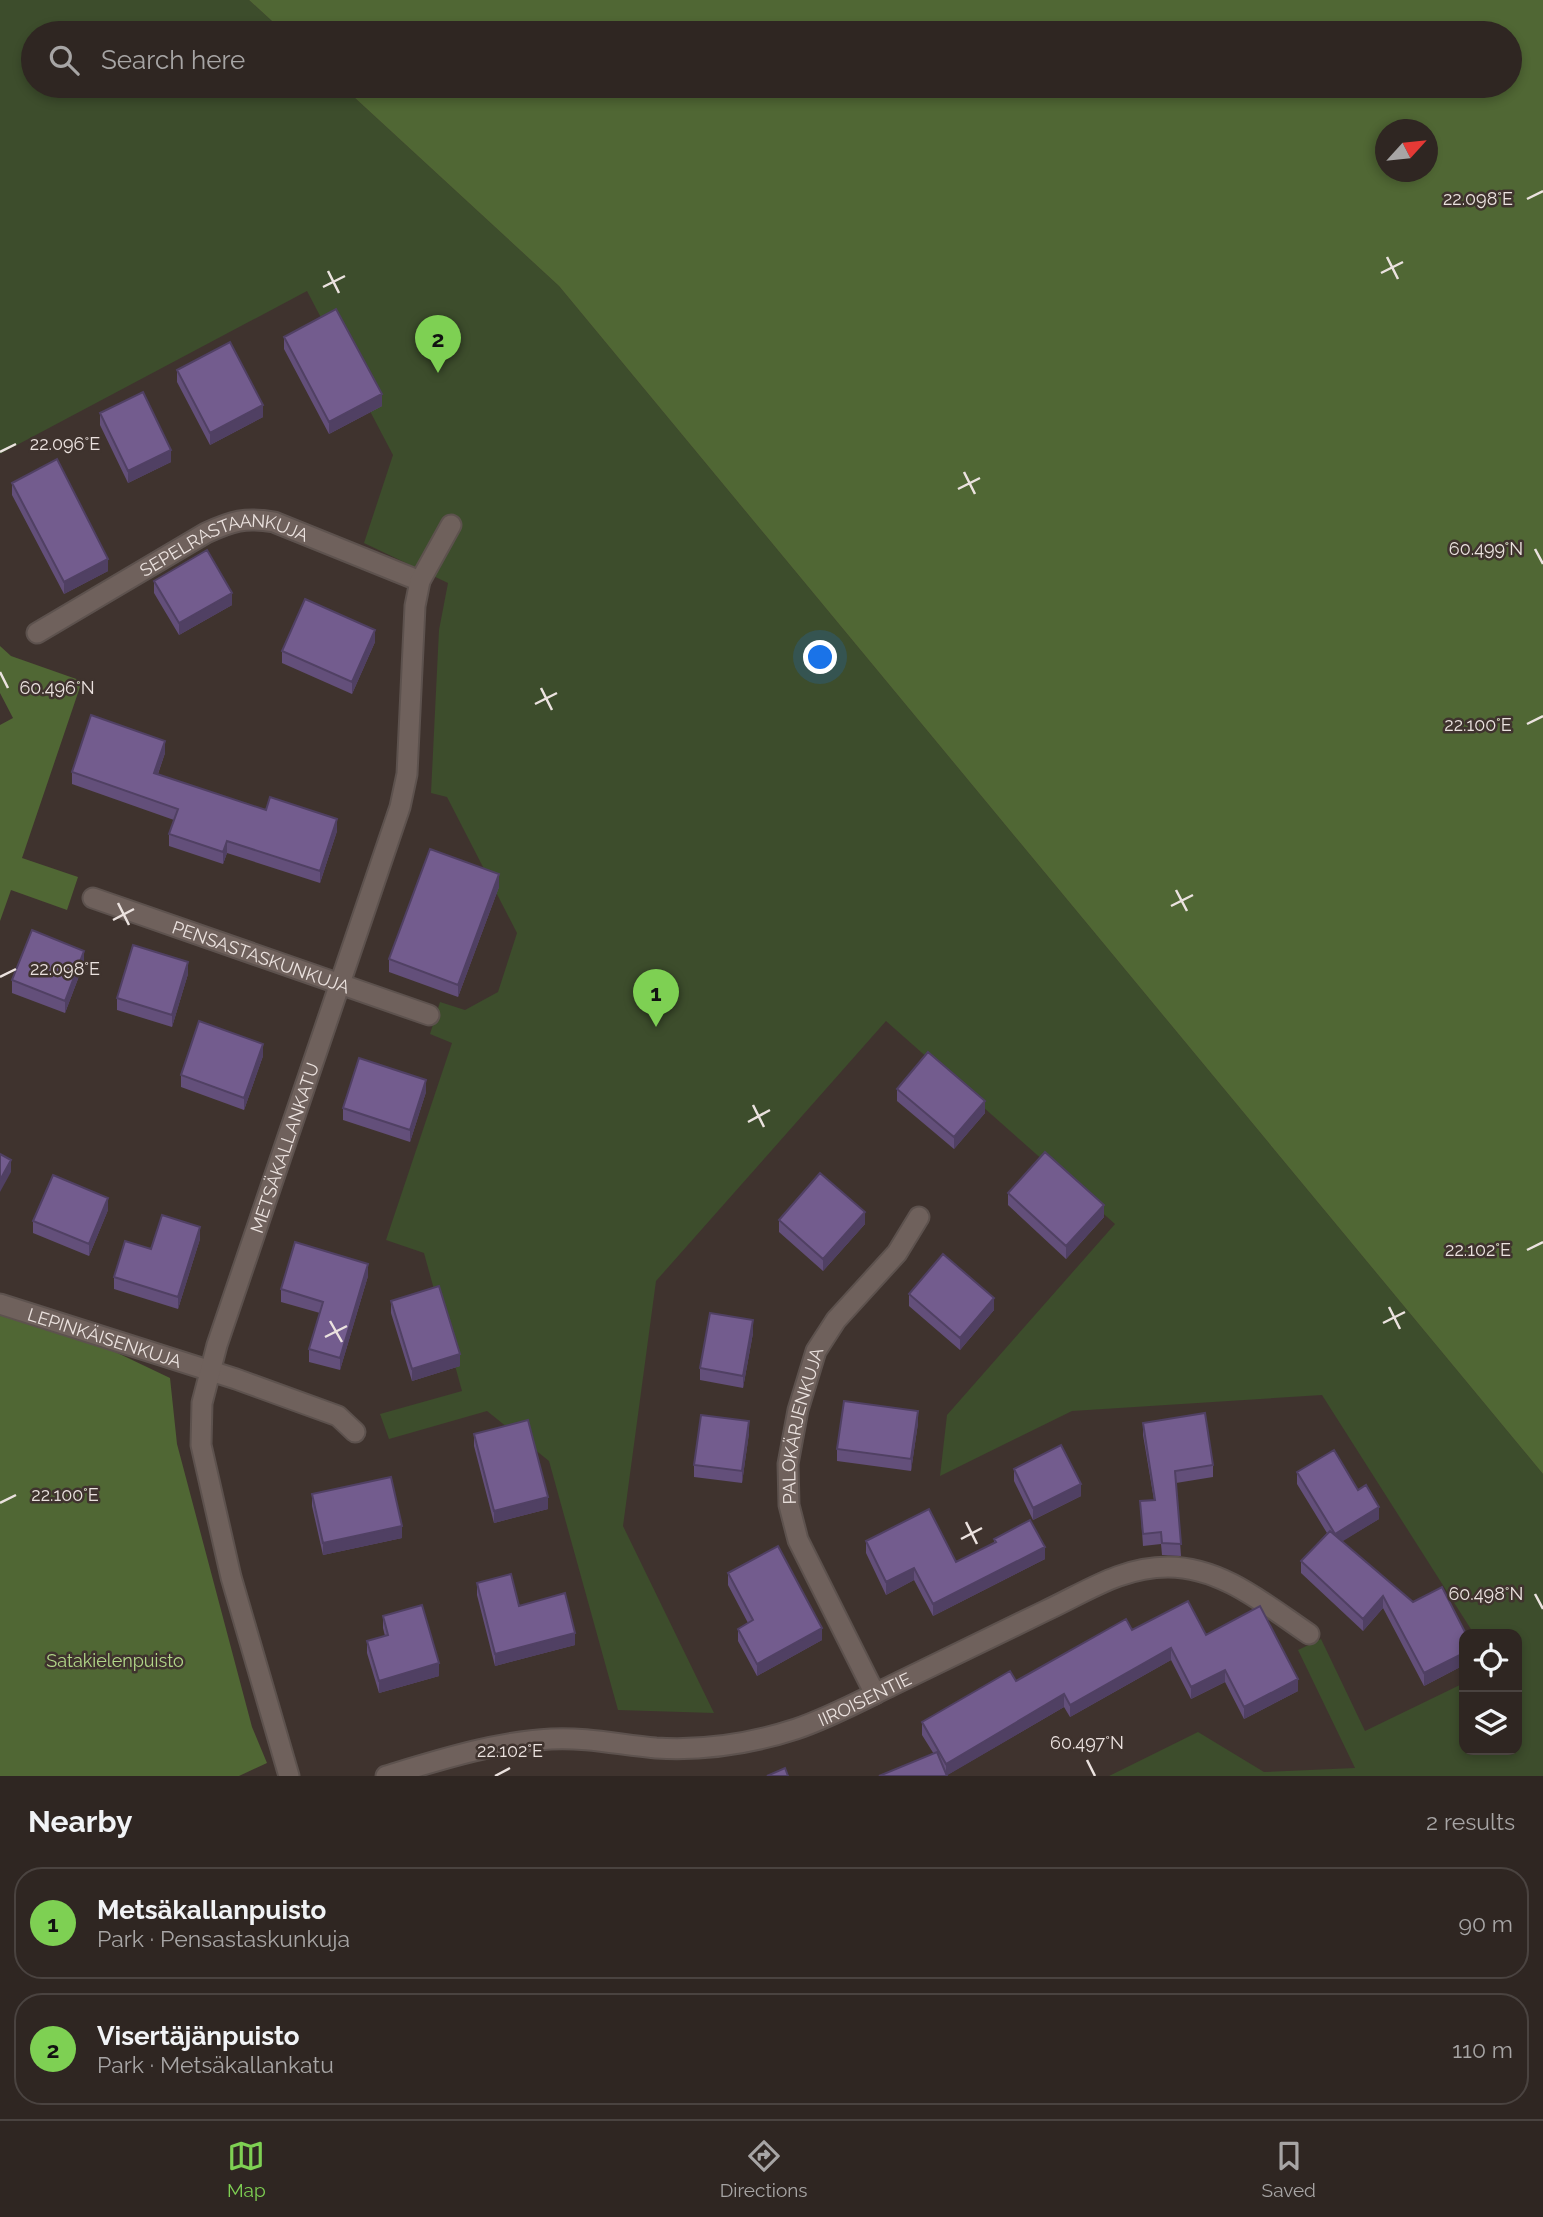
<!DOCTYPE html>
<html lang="en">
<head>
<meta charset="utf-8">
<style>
  :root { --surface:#2f2622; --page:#3b322f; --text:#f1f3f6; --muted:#a7a5a5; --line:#4a4340; --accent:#7ed053 }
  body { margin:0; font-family:Raleway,sans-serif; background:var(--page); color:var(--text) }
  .controls { position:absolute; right:21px; bottom:21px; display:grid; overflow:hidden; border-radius:14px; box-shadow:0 4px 10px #0003 }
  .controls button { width:63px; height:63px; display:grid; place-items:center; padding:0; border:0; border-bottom:2px solid var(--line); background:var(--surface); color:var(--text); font:35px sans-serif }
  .compass { position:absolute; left:1375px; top:119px; width:63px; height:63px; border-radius:50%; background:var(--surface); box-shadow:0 4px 10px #0003; rotate:63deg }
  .you { position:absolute; left:821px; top:658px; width:24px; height:24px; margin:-18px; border:5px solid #fff; border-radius:50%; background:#1a73e8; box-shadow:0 0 0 10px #1a73e833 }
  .badge { display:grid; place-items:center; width:46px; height:46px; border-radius:50%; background:var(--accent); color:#111; font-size:23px; font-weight:700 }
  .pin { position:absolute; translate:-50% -58px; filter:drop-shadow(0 2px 4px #0008) }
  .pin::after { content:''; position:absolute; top:37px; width:24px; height:21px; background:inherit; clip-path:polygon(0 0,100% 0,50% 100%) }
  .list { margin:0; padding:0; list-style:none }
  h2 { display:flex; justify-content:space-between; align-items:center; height:91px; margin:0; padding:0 28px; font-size:30px }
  h2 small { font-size:23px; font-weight:400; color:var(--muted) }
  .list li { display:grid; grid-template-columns:46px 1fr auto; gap:21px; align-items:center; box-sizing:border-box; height:112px; margin:0 14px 14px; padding:0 14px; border:2px solid var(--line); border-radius:28px }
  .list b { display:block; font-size:26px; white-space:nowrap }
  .list p { margin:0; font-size:23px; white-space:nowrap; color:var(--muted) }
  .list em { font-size:23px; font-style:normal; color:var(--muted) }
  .icon { flex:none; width:38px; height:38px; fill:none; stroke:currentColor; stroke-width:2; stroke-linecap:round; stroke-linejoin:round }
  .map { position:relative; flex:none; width:1543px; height:1776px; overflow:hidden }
  .search { position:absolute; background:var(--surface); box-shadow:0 4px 10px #0003; left:21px; right:21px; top:21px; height:77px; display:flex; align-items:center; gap:18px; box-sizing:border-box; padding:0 24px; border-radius:38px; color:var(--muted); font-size:26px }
  .sheet { height:343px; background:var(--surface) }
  nav { display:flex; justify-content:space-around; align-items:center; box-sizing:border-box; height:98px; border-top:2px solid var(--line); background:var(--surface); font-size:19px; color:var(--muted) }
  nav a { display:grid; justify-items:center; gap:4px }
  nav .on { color:var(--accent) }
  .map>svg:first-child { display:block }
  .green { fill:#3d4d2c }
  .forest { fill:#506734; fill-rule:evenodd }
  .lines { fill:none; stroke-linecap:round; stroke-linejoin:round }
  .minor-casing { stroke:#5d524e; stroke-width:23 }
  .minor { stroke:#6f615c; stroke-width:19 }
  .wall { fill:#634f7a }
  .shaded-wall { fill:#504063 }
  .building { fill:#735c8e; stroke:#504063; stroke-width:2 }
  .ticks { fill:none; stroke:#ebe2df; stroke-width:2.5 }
  .labels { text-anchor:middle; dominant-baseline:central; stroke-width:5; stroke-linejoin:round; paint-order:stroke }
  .street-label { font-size:18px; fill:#ebe2df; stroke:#3f332e }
  .park-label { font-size:18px; fill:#b2d789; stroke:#3f332e }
  .ticks-label { font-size:18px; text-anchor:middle; fill:#ebe2df; stroke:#3f332e; stroke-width:5; stroke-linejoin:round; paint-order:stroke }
</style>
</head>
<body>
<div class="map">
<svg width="1543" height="1776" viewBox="0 0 1543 1776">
  <rect width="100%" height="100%" fill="#3f332e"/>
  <path class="green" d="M 0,0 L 249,0 L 285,33 L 33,33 L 33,86 L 342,86 L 559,286 L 1543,1474 L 1543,1776 L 1109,1776 L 1198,1732 L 1264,1772 L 1355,1768 L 1298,1650 L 1321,1639 L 1365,1731 L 1464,1683 L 1464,1750 L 1517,1750 L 1517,1634 L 1474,1634 L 1322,1395 L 1072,1411 L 940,1476 L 947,1415 L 1115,1224 L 886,1021 L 656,1281 L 623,1526 L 714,1713 L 618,1710 L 549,1461 L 487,1411 L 389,1439 L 380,1414 L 462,1391 L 424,1253 L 386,1240 L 452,1043 L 430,1034 L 440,1002 L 465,1010 L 498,992 L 517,933 L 447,797 L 431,793 L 439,630 L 448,583 L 364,543 L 393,455 L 307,291 L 0,454 Z"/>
  <path class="forest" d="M 249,0 L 1543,0 L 1543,1474 L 559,286 L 342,86 L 1510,86 L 1510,33 L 285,33 ZM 1386,130 L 1428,130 L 1428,172 L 1386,172 Z
    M 0,646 L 11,656 L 82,681 L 22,858 L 78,877 L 67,910 L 11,890 L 0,921 L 0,725 L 13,718 L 0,693 Z
    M 0,1297 L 170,1378 L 177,1444 L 252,1727 L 267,1763 L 239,1776 L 0,1776 Z"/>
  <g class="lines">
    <g class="minor-casing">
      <g id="minor">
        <path id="s1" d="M 37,633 L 206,533 C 232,521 245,517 274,522 L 420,581"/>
        <path id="s2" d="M 93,898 L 429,1015"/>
        <path id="s3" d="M 0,1304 L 236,1379 L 338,1416 L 355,1432"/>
        <path id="s4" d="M 875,1694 L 798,1540 L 789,1505 L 788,1464 L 798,1410 L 816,1351 L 836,1320 L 897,1253 L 919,1217"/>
        <path id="s5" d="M 289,1776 L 231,1577 L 201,1445 L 202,1403 L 217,1345 L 400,807 L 407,774 L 415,606 L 420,581 L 451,525"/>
        <path id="s6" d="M 386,1776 C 439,1760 495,1742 551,1739 C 586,1737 621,1745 656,1748 C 705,1751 750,1744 796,1729 C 829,1718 862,1700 893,1685 C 943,1661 994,1636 1045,1611 C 1086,1592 1121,1567 1168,1567 C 1222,1567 1266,1605 1309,1634"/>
      </g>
    </g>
    <use href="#minor" class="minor"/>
  </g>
  <path class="wall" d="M 284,337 L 382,406 L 329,434 L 284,349 Z
    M 177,370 L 263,417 L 210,445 L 177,382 Z
    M 100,413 L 171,462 L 128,483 L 100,425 Z
    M 12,483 L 108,571 L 64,594 L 12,495 Z
    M 154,581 L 232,605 L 179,635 L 154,593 Z
    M 375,642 L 352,694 L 282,663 L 282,651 Z
    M 165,753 L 158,774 L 266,810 L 337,831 L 320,883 L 227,853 L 223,864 L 169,846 L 169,834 L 174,820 L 72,784 L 72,772 Z
    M 499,887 L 458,997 L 389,972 L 389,959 Z
    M 84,963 L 65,1013 L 12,993 L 12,980 Z
    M 188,974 L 172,1027 L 117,1010 L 117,998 Z
    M 263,1056 L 244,1110 L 181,1087 L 181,1075 Z
    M 897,1089 L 985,1113 L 954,1149 L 897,1101 Z
    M 426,1092 L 410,1142 L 343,1120 L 343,1108 Z
    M 1008,1193 L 1104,1217 L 1066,1259 L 1008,1205 Z
    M 108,1210 L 89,1256 L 33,1233 L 33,1221 Z
    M 779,1220 L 865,1224 L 823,1271 L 779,1232 Z
    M 200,1239 L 178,1309 L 114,1289 L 114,1277 L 151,1249 Z
    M 368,1276 L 340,1370 L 309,1362 L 309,1349 L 320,1313 L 281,1302 L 281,1289 Z
    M 909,1294 L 994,1310 L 960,1350 L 909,1306 Z
    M 391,1301 L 460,1366 L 412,1381 L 391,1313 Z
    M 753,1333 L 743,1388 L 700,1380 L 700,1368 Z
    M 918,1423 L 911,1471 L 837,1461 L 837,1449 Z
    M 1143,1423 L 1213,1465 L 1213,1477 L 1176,1483 L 1181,1556 L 1162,1555 L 1161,1544 L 1143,1546 L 1140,1501 L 1154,1500 L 1143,1435 Z
    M 749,1433 L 742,1483 L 694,1477 L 694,1465 Z
    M 474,1434 L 548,1509 L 494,1523 L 474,1446 Z
    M 1014,1469 L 1081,1496 L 1033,1520 L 1014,1481 Z
    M 1297,1472 L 1358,1490 L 1379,1519 L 1342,1541 L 1413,1602 L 1464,1634 L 1464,1665 L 1424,1686 L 1383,1608 L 1363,1631 L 1301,1573 L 1301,1561 L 1327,1533 L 1297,1484 Z
    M 312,1494 L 402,1538 L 323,1555 L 312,1506 Z
    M 994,1539 L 1045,1559 L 933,1616 L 914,1580 L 886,1595 L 866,1553 L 866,1541 L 956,1562 L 994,1543 Z
    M 728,1573 L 822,1640 L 757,1676 L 738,1641 L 738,1629 L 748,1623 L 728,1585 Z
    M 477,1583 L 575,1645 L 495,1666 L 477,1595 Z
    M 383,1616 L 439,1676 L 379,1693 L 367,1653 L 367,1641 L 385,1636 L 383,1628 Z
    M 1132,1630 L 1206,1635 L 1298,1691 L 1244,1719 L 1225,1682 L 1191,1699 L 1171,1660 L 1070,1717 L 1064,1707 L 947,1775 L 922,1735 L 922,1722 Z"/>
  <path class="shaded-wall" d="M 382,394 L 382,406 L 329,434 L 329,422 Z
    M 263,405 L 263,417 L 210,445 L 210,433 Z
    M 171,450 L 171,462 L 128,483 L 128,471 Z
    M 108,559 L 108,571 L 64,594 L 64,582 Z
    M 232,593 L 232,605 L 179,635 L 179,623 Z
    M 375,630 L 375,642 L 352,694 L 352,682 Z
    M 165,741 L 165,753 L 154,785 L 154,773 Z
    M 337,819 L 337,831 L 320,883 L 320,871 Z
    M 227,841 L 227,853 L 223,864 L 223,852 Z
    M 499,874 L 499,887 L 458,997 L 458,985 Z
    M 84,951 L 84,963 L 65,1013 L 65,1001 Z
    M 188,962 L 188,974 L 172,1027 L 172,1015 Z
    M 263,1044 L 263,1056 L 244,1110 L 244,1098 Z
    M 426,1080 L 426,1092 L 410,1142 L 410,1130 Z
    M 985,1101 L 985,1113 L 954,1149 L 954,1137 Z
    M 11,1160 L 11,1172 L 0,1192 L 0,1180 Z
    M 108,1198 L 108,1210 L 89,1256 L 89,1244 Z
    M 1104,1205 L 1104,1217 L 1066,1259 L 1066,1246 Z
    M 865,1212 L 865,1224 L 823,1271 L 823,1259 Z
    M 200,1227 L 200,1239 L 178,1309 L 178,1297 Z
    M 368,1264 L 368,1276 L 340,1370 L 340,1358 Z
    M 994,1298 L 994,1310 L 960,1350 L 960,1338 Z
    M 753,1320 L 753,1333 L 743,1388 L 743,1376 Z
    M 460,1354 L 460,1366 L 412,1381 L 412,1369 Z
    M 918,1411 L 918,1423 L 911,1471 L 911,1459 Z
    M 749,1421 L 749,1433 L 742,1483 L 742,1471 Z
    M 1081,1484 L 1081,1496 L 1033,1520 L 1033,1508 Z
    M 548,1497 L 548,1509 L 494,1523 L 494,1511 Z
    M 1379,1507 L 1379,1519 L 1335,1546 L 1335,1534 Z
    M 402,1526 L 402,1538 L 323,1555 L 323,1543 Z
    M 1045,1547 L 1045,1559 L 933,1616 L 933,1604 Z
    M 914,1568 L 914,1580 L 886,1595 L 886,1582 Z
    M 1383,1596 L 1383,1608 L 1363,1631 L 1363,1619 Z
    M 822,1628 L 822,1640 L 757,1676 L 757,1664 Z
    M 575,1633 L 575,1645 L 495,1666 L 495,1654 Z
    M 1171,1648 L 1171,1660 L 1070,1717 L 1070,1705 Z
    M 1464,1653 L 1464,1665 L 1424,1686 L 1424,1673 Z
    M 439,1663 L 439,1676 L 379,1693 L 379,1681 Z
    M 1225,1670 L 1225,1682 L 1191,1699 L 1191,1687 Z
    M 1298,1679 L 1298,1691 L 1244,1719 L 1244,1707 Z
    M 1064,1694 L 1064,1707 L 946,1776 L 946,1764 Z"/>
  <path class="building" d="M 336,309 L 382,394 L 329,422 L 284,337 Z
    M 230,342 L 263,405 L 210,433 L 177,370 Z
    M 143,392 L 171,450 L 128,471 L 100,413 Z
    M 57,459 L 108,559 L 64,582 L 12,483 Z
    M 207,550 L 232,593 L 179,623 L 154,581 Z
    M 305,599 L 375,630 L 352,682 L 282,651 Z
    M 91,715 L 165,741 L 154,773 L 266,810 L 270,797 L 337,819 L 320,871 L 227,841 L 223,852 L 169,834 L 178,809 L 72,772 Z
    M 430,849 L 499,874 L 458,985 L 389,959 Z
    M 32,930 L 84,951 L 65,1001 L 12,980 Z
    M 133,945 L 188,962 L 172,1015 L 117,998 Z
    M 199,1021 L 263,1044 L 244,1098 L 181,1075 Z
    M 928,1052 L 985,1101 L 954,1137 L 897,1089 Z
    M 359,1058 L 426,1080 L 410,1130 L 343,1108 Z
    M 1045,1152 L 1104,1205 L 1066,1246 L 1008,1193 Z
    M 0,1154 L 11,1160 L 0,1180 Z
    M 820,1173 L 865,1212 L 823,1259 L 779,1220 Z
    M 53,1175 L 108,1198 L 89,1244 L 33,1221 Z
    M 162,1215 L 200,1227 L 178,1297 L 114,1277 L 125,1241 L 151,1249 Z
    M 295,1242 L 368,1264 L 340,1358 L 309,1349 L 323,1302 L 281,1289 Z
    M 943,1254 L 994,1298 L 960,1338 L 909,1294 Z
    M 439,1286 L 460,1354 L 412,1369 L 391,1301 Z
    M 710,1313 L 753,1320 L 743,1376 L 700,1368 Z
    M 844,1401 L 918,1411 L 911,1459 L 837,1449 Z
    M 1205,1413 L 1213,1465 L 1175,1471 L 1181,1544 L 1162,1543 L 1161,1532 L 1143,1534 L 1140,1501 L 1155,1500 L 1143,1423 Z
    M 701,1415 L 749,1421 L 742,1471 L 694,1465 Z
    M 528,1420 L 548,1497 L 494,1511 L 474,1434 Z
    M 1061,1445 L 1081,1484 L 1033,1508 L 1014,1469 Z
    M 1334,1450 L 1358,1490 L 1366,1485 L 1379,1507 L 1335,1534 L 1297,1472 Z
    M 391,1477 L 402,1526 L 323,1543 L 312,1494 Z
    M 929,1509 L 956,1562 L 996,1542 L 994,1539 L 1030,1520 L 1045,1547 L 933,1604 L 914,1568 L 886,1582 L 866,1541 Z
    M 1330,1531 L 1413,1602 L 1442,1587 L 1466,1634 L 1464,1634 L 1464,1653 L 1424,1673 L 1383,1596 L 1363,1619 L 1301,1561 Z
    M 778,1546 L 822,1628 L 757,1664 L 738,1629 L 753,1620 L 728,1573 Z
    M 511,1574 L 519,1606 L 565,1593 L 575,1633 L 495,1654 L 477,1583 Z
    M 1188,1601 L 1206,1635 L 1260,1606 L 1298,1679 L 1244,1707 L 1225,1670 L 1191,1687 L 1171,1648 L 1070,1705 L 1064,1694 L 946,1764 L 922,1722 L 1010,1671 L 1016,1681 L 1126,1619 L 1132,1630 Z
    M 422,1605 L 439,1663 L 379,1681 L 367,1641 L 388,1635 L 383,1616 Z
    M 937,1752 L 947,1776 L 879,1776 Z
    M 785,1768 L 788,1776 L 767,1776 Z"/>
  <path class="ticks" d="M 1527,199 L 1543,191M 1387,257 L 1398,279M 328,271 L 339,293M 1381,273 L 1403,262M 323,287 L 345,276M 0,452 L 16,444M 964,472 L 975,494M 958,489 L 980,478M 1535,549 L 1543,564M 0,672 L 8,688M 541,688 L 552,710M 535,704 L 557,693M 1527,724 L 1543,716M 1176,890 L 1187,911M 118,903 L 129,925M 1171,906 L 1193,895M 113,920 L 134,909M 0,977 L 16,969M 753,1105 L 764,1127M 748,1122 L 770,1110M 1527,1250 L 1543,1242M 1389,1307 L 1400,1329M 330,1321 L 342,1342M 1383,1323 L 1405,1312M 325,1337 L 347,1326M 0,1503 L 16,1495M 966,1522 L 977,1544M 961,1539 L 982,1528M 1535,1594 L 1543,1609M 1087,1760 L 1095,1776M 495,1776 L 510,1768"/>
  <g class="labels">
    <g class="street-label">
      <text stroke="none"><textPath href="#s1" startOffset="212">SEPELRASTAANKUJA</textPath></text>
      <text stroke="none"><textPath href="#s2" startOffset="178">PENSASTASKUNKUJA</textPath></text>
      <text stroke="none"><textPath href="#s5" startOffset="653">METSÄKALLANKATU</textPath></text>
      <text stroke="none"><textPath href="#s3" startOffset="110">LEPINKÄISENKUJA</textPath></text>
      <text stroke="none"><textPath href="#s4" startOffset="289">PALOKÄRJENKUJA</textPath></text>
      <text stroke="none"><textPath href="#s6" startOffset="492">IIROISENTIE</textPath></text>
    </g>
    <g class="park-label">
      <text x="115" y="1660">Satakielenpuisto</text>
    </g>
  </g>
  <g class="ticks-label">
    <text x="1478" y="205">22.098°E</text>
    <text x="65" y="450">22.096°E</text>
    <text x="1486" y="555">60.499°N</text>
    <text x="57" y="694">60.496°N</text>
    <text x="1478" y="731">22.100°E</text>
    <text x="65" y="975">22.098°E</text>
    <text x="1478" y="1256">22.102°E</text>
    <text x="65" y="1501">22.100°E</text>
    <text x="1486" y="1600">60.498°N</text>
    <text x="1087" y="1749">60.497°N</text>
    <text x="510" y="1757">22.102°E</text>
  </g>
</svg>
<div class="controls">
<button><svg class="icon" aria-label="locate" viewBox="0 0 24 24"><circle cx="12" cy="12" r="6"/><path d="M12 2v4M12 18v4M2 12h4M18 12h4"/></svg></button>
<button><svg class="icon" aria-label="layers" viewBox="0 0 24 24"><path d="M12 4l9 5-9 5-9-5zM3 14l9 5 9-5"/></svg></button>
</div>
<svg class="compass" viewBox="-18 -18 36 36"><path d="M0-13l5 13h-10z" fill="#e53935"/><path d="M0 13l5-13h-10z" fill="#a7a5a5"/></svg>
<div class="you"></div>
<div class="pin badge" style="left:656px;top:1027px">1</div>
<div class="pin badge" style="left:438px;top:373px">2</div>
<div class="search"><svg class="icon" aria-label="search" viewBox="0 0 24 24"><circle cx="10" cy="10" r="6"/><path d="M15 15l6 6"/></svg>Search here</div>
</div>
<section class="sheet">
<h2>Nearby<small>2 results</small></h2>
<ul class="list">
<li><span class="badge">1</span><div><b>Metsäkallanpuisto</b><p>Park · Pensastaskunkuja</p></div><em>90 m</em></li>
<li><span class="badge">2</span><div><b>Visertäjänpuisto</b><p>Park · Metsäkallankatu</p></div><em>110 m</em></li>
</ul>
</section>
<nav>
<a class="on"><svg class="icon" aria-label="map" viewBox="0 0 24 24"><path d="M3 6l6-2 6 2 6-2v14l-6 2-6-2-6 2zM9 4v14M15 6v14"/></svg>Map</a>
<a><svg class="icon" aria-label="directions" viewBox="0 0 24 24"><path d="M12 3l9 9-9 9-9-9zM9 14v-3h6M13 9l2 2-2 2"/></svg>Directions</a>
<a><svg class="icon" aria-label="saved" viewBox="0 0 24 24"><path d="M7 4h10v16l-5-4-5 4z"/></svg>Saved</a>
</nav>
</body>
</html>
